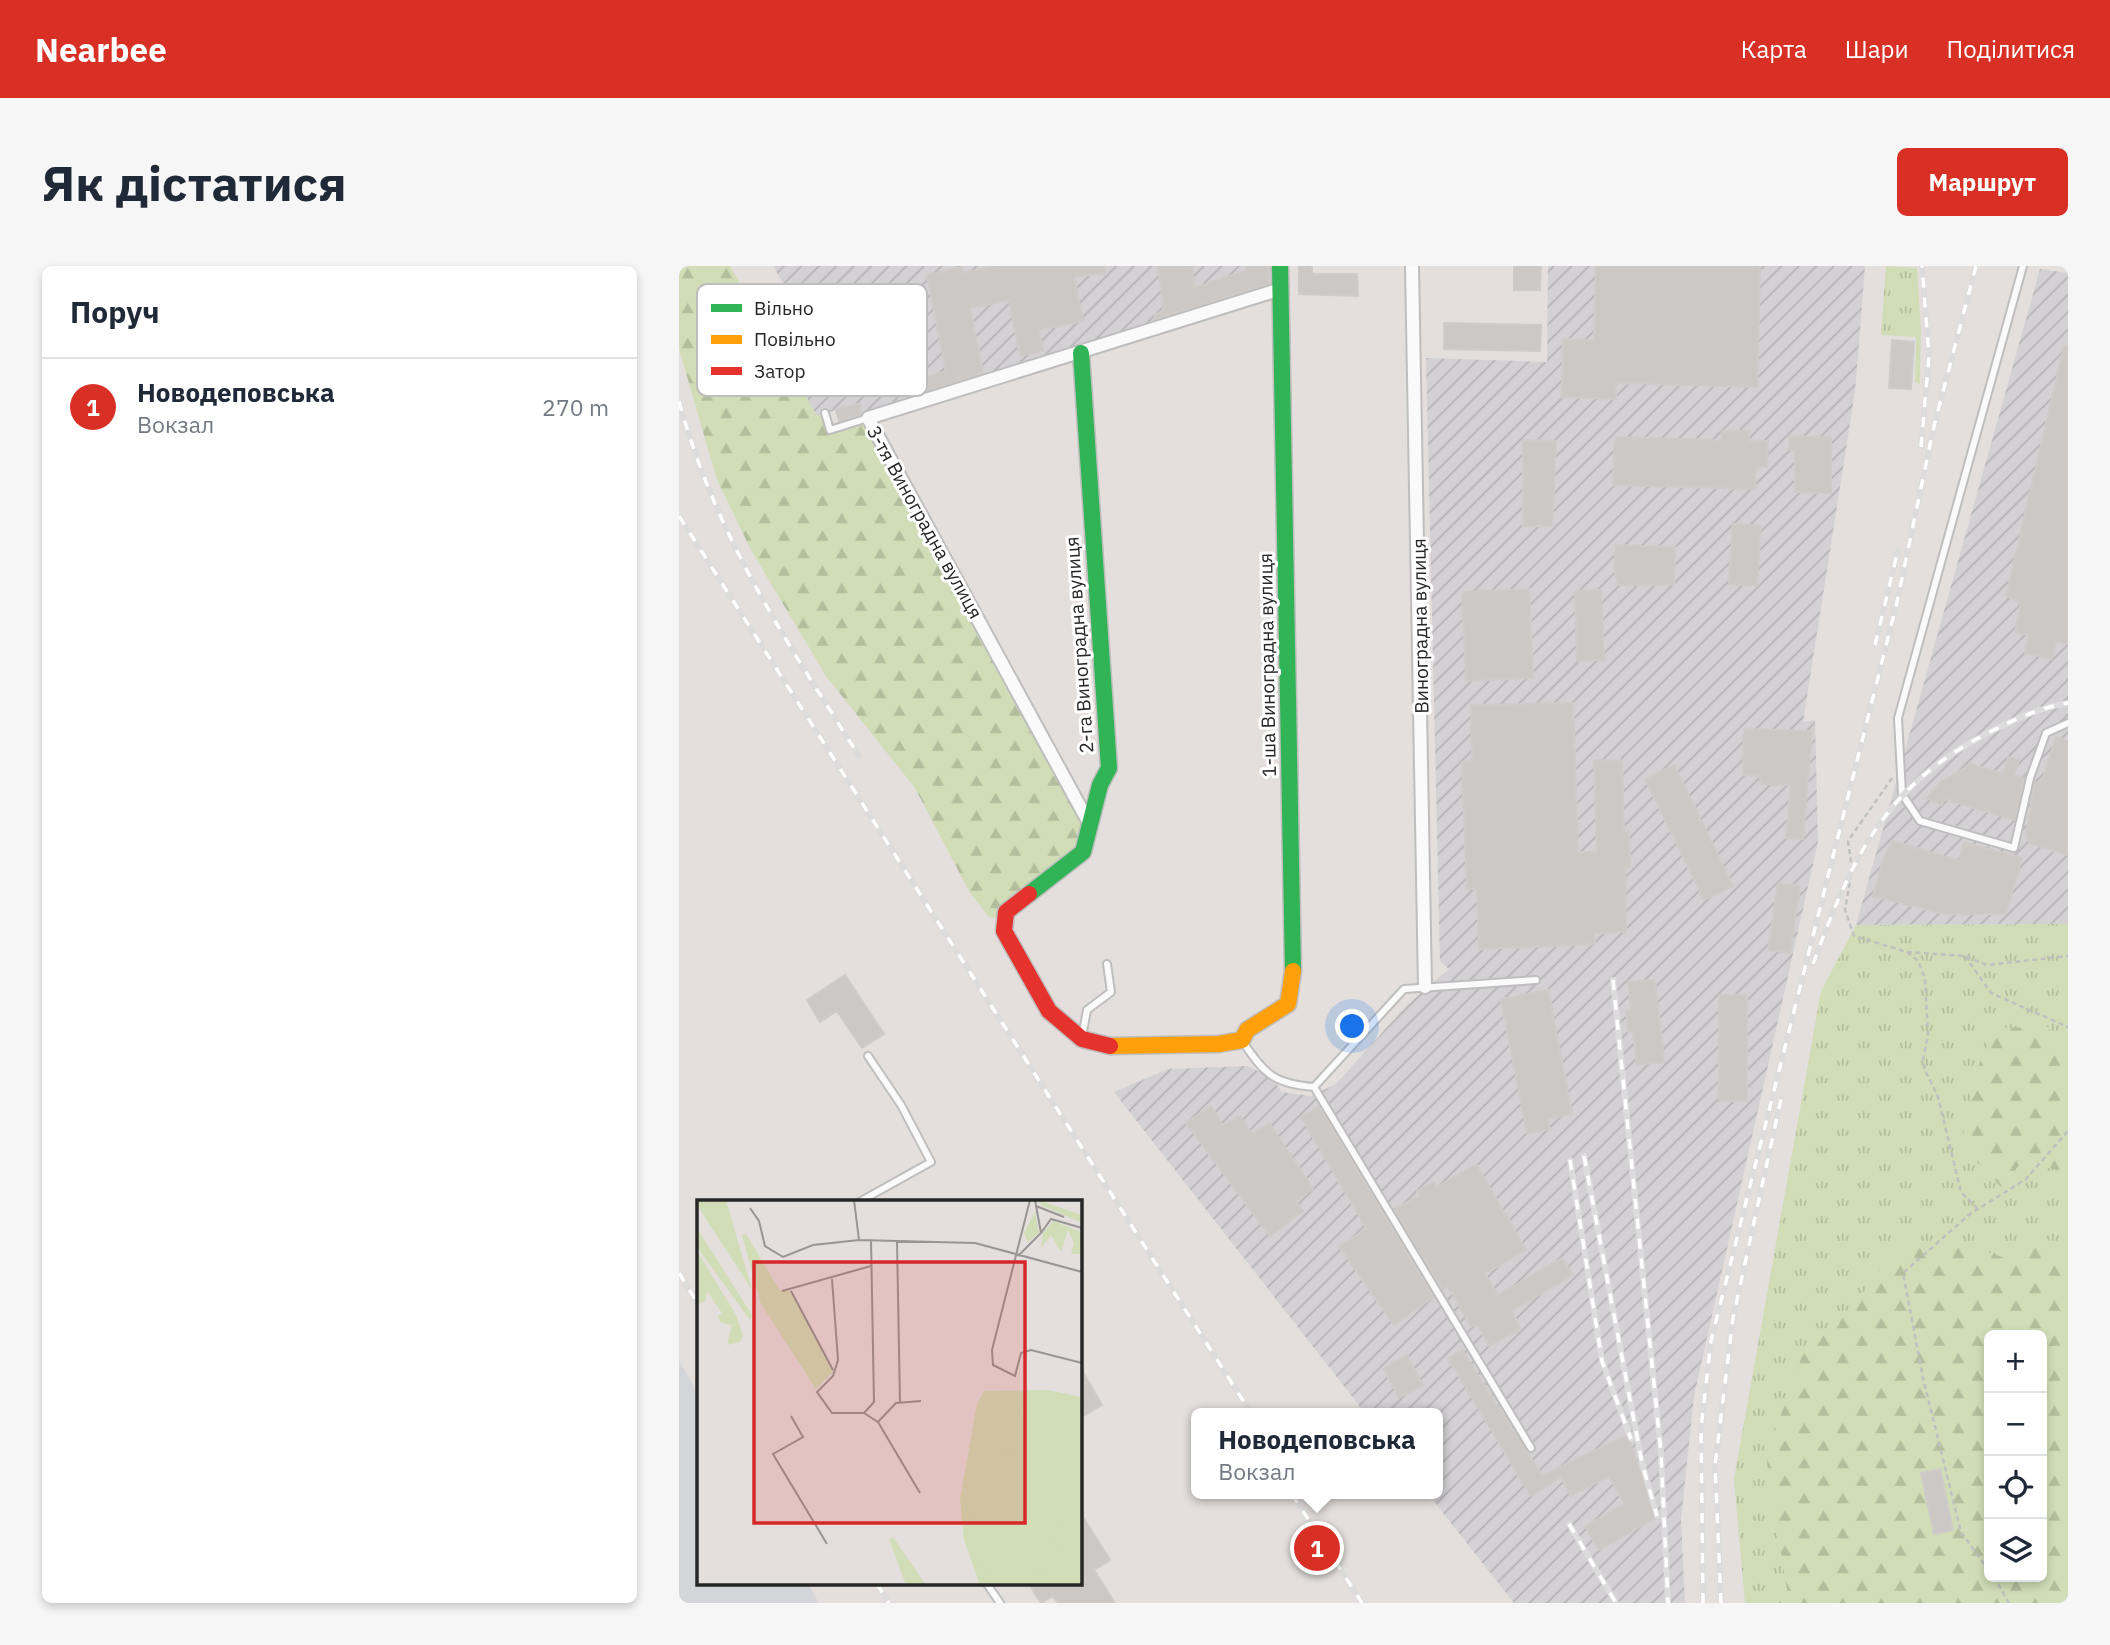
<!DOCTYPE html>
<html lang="uk">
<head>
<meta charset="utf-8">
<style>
  :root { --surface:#fff; --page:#f6f6f7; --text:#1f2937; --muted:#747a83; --line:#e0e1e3; --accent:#d93025 }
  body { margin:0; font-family:"IBM Plex Sans",sans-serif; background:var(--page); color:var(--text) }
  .controls { position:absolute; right:21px; bottom:21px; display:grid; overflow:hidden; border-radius:10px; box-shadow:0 4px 10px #0003 }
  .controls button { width:63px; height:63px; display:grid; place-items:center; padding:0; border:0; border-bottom:2px solid var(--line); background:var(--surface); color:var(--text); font:35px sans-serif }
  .you { position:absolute; left:674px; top:761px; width:24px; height:24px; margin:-18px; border:5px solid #fff; border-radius:50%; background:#1a73e8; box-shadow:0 0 0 10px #1a73e833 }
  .badge { display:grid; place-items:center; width:46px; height:46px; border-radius:50%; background:var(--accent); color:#fff; font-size:23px; font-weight:700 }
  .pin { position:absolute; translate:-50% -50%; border:4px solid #fff; box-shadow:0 2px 7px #0006 }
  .popup { position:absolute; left:512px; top:1142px; width:252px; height:91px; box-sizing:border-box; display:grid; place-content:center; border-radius:10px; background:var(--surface); filter:drop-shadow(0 2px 5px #0005); font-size:23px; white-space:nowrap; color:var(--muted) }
  .popup b { font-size:26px; color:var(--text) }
  .popup::after { content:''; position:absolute; left:50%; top:100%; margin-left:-14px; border:14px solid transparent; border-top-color:var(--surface) }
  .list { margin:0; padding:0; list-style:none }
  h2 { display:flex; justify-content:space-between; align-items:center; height:91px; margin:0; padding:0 28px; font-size:30px }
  h2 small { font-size:23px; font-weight:400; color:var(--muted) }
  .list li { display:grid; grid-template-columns:46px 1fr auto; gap:21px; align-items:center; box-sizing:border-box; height:98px; padding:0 28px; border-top:2px solid var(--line) }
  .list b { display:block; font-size:26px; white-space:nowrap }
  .list p { margin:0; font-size:23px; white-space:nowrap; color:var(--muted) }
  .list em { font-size:23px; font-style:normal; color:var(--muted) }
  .icon { flex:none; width:38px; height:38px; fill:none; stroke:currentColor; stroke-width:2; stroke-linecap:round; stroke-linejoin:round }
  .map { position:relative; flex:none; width:1389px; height:1337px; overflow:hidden; border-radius:10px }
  header { display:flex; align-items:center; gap:42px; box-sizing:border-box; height:98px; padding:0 35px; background:var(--accent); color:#fff }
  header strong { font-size:33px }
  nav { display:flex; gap:38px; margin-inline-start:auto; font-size:24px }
  .intro { display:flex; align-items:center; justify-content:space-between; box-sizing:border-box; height:168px; padding:0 42px }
  h1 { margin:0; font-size:49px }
  .button { padding:18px 32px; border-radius:10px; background:var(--accent); color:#fff; font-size:24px; font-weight:700 }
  main { display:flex; gap:42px; padding:0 42px }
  aside { flex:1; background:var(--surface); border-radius:10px; box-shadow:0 4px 10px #0003 }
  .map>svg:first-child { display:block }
  .industrial { fill:url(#industrial-furrows) }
  .airport { fill:#d4d5d8 }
  .grass { fill:url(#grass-tufts); fill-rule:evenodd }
  .forest { fill:url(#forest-firs); fill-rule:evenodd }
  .building { fill:#ccc8c6; stroke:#cfcbc8; stroke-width:2 }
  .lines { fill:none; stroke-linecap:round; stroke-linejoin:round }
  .lane-casing { stroke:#bebebe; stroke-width:10 }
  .street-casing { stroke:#bebebe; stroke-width:16 }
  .fast-casing { stroke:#bebebe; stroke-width:19 }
  .slow-casing { stroke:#bebebe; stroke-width:19 }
  .jam-casing { stroke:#bebebe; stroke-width:19 }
  .path { stroke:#c0c0c0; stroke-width:2.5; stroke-dasharray:5 3.5; stroke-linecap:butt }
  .lane { stroke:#fbfafa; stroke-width:6 }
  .street { stroke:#fbfafa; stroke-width:12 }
  .fast { stroke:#30b455; stroke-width:16 }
  .slow { stroke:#ff9f0a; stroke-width:16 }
  .jam { stroke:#e5322d; stroke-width:16 }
  .rail-casing { stroke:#dcdcdd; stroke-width:6 }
  .rail { stroke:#fff; stroke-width:3.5; stroke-dasharray:10; stroke-linecap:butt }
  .labels { text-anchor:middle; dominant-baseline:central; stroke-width:6; stroke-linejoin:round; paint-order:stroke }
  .street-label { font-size:19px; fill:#272727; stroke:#fff }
  .inset-road { fill:none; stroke:#989594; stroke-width:2 }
  .view { fill:#d62828; fill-opacity:0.15; stroke:#d62828; stroke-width:3.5 }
  .inset-edge { fill:none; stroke:#272727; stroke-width:3.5 }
  .key { fill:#fff; stroke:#bebebe; stroke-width:2 }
  .key-label { font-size:19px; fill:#272727 }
</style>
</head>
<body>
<header>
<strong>Nearbee</strong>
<nav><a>Карта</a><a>Шари</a><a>Поділитися</a></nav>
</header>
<div class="intro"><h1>Як дістатися</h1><a class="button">Маршрут</a></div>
<main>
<aside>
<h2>Поруч<small></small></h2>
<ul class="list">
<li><span class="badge">1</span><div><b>Новодеповська</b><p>Вокзал</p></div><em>270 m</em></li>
</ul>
</aside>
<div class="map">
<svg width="1389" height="1337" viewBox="0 0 1389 1337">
  <defs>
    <pattern id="industrial-furrows" width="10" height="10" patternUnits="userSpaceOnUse" patternTransform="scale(1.75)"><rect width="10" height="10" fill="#d3d1d4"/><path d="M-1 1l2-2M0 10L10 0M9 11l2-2" fill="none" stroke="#b5b3b6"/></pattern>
    <pattern id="grass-tufts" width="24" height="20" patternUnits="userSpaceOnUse" patternTransform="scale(1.75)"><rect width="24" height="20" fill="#d0ddb7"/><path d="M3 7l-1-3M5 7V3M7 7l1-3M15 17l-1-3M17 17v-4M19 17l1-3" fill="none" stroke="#b3be9d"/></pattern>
    <pattern id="forest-firs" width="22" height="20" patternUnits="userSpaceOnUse" patternTransform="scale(1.75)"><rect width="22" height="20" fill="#d0ddb7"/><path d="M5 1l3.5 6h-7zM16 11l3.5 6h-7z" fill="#b3be9d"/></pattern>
  </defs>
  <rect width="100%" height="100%" fill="#e4dfdc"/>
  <path class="industrial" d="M 94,0 L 593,0 L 593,14 L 590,22 L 161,158 L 157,144 L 138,150 L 76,40 L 88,33 L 91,38 L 112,31 Z
    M 869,0 L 1186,0 L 1176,126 L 1124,456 L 1136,454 L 1139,576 L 1015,1130 L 1002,1254 L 1006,1337 L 835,1337 L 749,1228 L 759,1228 L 759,1147 L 686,1147 L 435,826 L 489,803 L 569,800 L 594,813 L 603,826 L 632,830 L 657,818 L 728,739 L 770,703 L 761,695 L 747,92 L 868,96 Z
    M 1361,3 L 1389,7 L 1389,658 L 1177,659 Z"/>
  <path class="airport" d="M 0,1094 L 19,1128 L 19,1318 L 129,1318 L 140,1337 L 0,1337 Z"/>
  <path class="grass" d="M 1207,0 L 1238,2 L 1242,63 L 1241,118 L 1236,116 L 1237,71 L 1202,69 Z
    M 1389,658 L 1389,1337 L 1066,1337 L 1055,1213 L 1142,725 L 1177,659 ZM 1310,1069 L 1363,1069 L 1363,1311 L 1310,1311 Z"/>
  <path class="forest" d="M 0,0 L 51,0 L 138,150 L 146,147 L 152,163 L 189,152 L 410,557 L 405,588 L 320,652 L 310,651 L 291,627 L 236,522 L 147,410 L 72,284 L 38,214 L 0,83 Z
    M 1370,761 L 1389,811 L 1389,902 L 1383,904 L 1341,898 L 1322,921 L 1282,879 L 1300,798 L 1316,762 Z
    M 1357,965 L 1389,987 L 1389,1337 L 1110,1337 L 1087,1190 L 1123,1090 L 1174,1041 L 1198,1007 L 1231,978 L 1280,976 L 1326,992 ZM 1310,1069 L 1363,1069 L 1363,1311 L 1310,1311 Z"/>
  <path class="building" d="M 316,0 L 426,0 L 426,7 L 395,11 L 404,55 L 360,64 L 364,85 L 341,90 L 330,34 L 291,42 L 304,107 L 244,126 L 241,113 L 267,105 L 248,9 L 283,1 L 284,7 Z
    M 479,0 L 513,0 L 515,22 L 568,4 L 568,0 L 590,0 L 590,18 L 476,53 L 476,48 L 485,45 Z
    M 620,0 L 633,0 L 633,8 L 678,8 L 679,30 L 620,28 Z
    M 835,0 L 862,0 L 861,24 L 835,24 Z
    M 917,0 L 1081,0 L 1078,121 L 937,117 L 937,133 L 883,131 L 884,73 L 915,74 Z
    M 179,20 L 191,92 L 159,97 L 156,78 L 144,80 L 140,55 L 117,59 L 113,31 Z
    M 88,33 L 95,44 L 83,51 L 76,40 Z
    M 765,57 L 862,59 L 861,85 L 765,83 Z
    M 1213,74 L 1235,76 L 1232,123 L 1210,122 Z
    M 1385,80 L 1389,81 L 1389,378 L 1377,375 L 1373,393 L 1346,387 L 1350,369 L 1336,366 L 1342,337 L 1327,330 Z
    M 181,137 L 181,148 L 160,155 L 157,144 Z
    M 1043,165 L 1070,165 L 1070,175 L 1089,175 L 1088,201 L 1077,201 L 1076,223 L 934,219 L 936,171 L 1042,174 Z
    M 1110,170 L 1152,171 L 1152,227 L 1116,226 L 1116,184 L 1110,184 Z
    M 844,174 L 877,175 L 873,260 L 844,260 Z
    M 1054,258 L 1082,260 L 1078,320 L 1050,318 Z
    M 937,279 L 996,281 L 995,319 L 939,319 L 935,303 Z
    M 850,323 L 854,412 L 787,415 L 783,326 Z
    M 922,324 L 925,394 L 898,395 L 896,325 Z
    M 894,437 L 899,586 L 918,586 L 915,494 L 943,494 L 945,566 L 950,565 L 951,601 L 946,601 L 947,666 L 915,667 L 916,678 L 800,683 L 798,623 L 788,623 L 783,496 L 793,495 L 792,439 Z
    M 1065,463 L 1133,465 L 1124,573 L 1107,572 L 1112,519 L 1081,518 L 1081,510 L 1064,509 Z
    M 1377,471 L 1389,475 L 1389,589 L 1352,578 L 1347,570 L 1356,516 L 1362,518 Z
    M 1329,491 L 1340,494 L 1335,509 L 1345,512 L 1336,554 L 1265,533 L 1263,539 L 1247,532 L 1262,516 L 1292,498 L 1324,508 Z
    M 995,499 L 1054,620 L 1025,634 L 966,513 Z
    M 1214,575 L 1280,595 L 1285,576 L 1343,592 L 1327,648 L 1265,648 L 1194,630 L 1206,588 Z
    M 1099,617 L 1121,620 L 1111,687 L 1089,684 Z
    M 166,709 L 205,768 L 183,782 L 158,745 L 141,756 L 128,734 Z
    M 976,714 L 985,796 L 958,799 L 954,766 L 949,766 L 947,745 L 952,744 L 949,716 Z
    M 869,724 L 893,848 L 869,853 L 871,863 L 848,867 L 822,733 Z
    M 1040,729 L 1068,729 L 1068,835 L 1040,835 Z
    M 532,840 L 544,860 L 561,850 L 573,868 L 590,857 L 634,923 L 616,935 L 624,945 L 591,970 L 507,857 Z
    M 640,840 L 754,1031 L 715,1059 L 660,980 L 688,963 L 622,851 Z
    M 797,898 L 847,984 L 806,1008 L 819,1029 L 883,992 L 894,1009 L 833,1045 L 842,1063 L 810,1080 L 798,1058 L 792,1061 L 769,1020 L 764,1024 L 715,943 L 740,930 L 738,925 L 755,916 L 758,921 Z
    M 783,1084 L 863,1210 L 948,1169 L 978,1251 L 920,1284 L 906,1260 L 945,1238 L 930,1210 L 892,1230 L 882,1211 L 852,1230 L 769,1092 Z
    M 728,1089 L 744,1119 L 720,1132 L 704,1103 Z
    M 401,1101 L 423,1139 L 401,1152 Z
    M 1261,1203 L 1274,1264 L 1255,1268 L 1242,1207 Z
    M 401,1246 L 431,1294 L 415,1304 L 436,1337 L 379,1337 L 374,1330 L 362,1337 L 350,1318 L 401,1318 Z"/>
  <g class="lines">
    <g class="lane-casing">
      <path id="lane" d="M 1344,0 L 1219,452 L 1223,528 L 1241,555 L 1335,582 L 1351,512 L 1367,467 L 1389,457
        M 146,147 L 151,164 L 189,152
        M 403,771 L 408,744 L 432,726 L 428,698
        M 564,776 C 586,809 596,818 635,821 L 725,723 L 857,714
        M 635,821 L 852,1182
        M 180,936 L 252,896 L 222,839 L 189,790
        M 308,1318 L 321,1337"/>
    </g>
    <g class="street-casing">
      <path id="street" d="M 733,0 L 746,721
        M 410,557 L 189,152 L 602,23"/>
    </g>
    <g class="fast-casing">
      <path id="fast" d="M 601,0 L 614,705
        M 350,628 L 404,586 L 421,519 L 430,502 L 402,87"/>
    </g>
    <g class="slow-casing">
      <path id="slow" d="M 431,780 L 540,778 L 563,774 L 568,764 L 609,738 L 614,705"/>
    </g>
    <g class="jam-casing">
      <path id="jam" d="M 350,628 L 327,646 L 325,665 L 370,745 L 403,773 L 431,780"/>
    </g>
    <path class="path" d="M 1213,512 L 1169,575 L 1173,603 L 1166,644 L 1175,670 L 1228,686 L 1286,690 L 1308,699 L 1389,690
      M 1228,686 L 1239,695 L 1246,712 L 1249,769 L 1244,794 L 1246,804 L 1259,831 L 1282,926 L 1298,942
      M 1286,690 L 1312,727 L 1389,761
      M 1310,1305 L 1282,1266 L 1244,1112 L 1224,1007 L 1291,948 L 1347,913 L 1389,865
      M 1315,1311 L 1330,1337"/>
    <use href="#lane" class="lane"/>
    <use href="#street" class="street"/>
    <use href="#fast" class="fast"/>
    <use href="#slow" class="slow"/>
    <use href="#jam" class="jam"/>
    <g class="rail-casing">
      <path id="rail" d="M 0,135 C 37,271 106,373 180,490
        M 1242,181 L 1250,90 L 1243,0
        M 0,250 L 572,1147
        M 1196,379 L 1219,284
        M 1134,698 C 1173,592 1205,520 1309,467 C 1336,453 1360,442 1389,437
        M 934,714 L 982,1187 L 989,1337
        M 905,890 L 963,1197 L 978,1250
        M 891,894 L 923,1095 L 952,1173
        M 0,1007 L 19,1038
        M 613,1228 L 683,1337
        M 890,1258 L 937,1337
        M 198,1318 L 210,1337
        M 1024,1337 L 1022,1162 L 1032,1075 L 1218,336 L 1255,160 L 1297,0
        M 1042,1337 L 1036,1199 L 1054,1052 L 1102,833"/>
    </g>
    <use href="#rail" class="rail"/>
  </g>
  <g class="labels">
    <g class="street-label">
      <text transform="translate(246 256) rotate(61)">3-тя Виноградна вулиця</text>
      <text transform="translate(741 360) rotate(-91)">Виноградна вулиця</text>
      <text transform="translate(400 379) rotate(-94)">2-га Виноградна вулиця</text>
      <text transform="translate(588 399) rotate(-91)">1-ша Виноградна вулиця</text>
    </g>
  </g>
  <g transform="translate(18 934)">
    <rect width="385" height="385" fill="#e4dfdc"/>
    <path d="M 338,12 L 342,33 L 331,42 L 327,33 ZM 350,190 L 385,197 L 385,385 L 283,385 L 267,340 L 263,299 L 280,204 L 287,191 Z" fill="#d0ddb7"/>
    <path d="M 0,0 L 29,0 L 55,90 L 0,5 ZM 341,0 L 385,15 L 385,23 L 346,6 ZM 356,21 L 385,32 L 385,54 L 374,54 L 377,43 L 371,30 L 364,52 L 354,35 L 344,48 L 346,33 ZM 0,28 L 55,115 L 53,120 L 0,47 ZM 49,34 L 83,91 L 94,91 L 137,171 L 119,189 L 64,104 L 45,35 ZM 0,51 L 39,115 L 46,136 L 43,142 L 30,145 L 35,125 L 24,123 L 21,116 L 25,113 L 10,91 L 8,101 L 1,104 ZM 314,211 L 325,211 L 336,230 L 334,236 L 315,242 L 308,234 ZM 368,220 L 377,225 L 372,233 L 385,235 L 385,273 L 382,253 L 366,248 L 369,243 L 357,231 ZM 322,251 L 334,258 L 337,281 L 343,284 L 348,270 L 357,264 L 370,269 L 371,284 L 360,294 L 352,293 L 350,299 L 352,312 L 366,319 L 358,329 L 350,330 L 347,337 L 356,340 L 373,360 L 359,365 L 359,369 L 380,372 L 385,366 L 385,385 L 349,385 L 343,367 L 336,376 L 321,357 L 317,368 L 300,374 L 311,385 L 287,385 L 276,354 L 290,378 L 299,356 L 316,355 L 321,337 L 305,328 L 274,327 L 269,294 L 276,275 L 298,253 L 316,256 ZM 196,337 L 229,385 L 209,385 L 192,339 Z" fill="#d0ddb7"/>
    <path class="inset-road" d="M 157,0 L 162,40 L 278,43 L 385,72M 333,0 L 295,150 L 296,165 L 318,176 L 324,153 L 334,150 L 385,163M 339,6 L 367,17M 53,8 L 62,21 L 68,46 L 86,57 L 116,45 L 162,40M 344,33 L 354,19 L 385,28M 200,41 L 203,203M 321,56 L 344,33 L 338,0M 135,79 L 141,160 L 136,176 L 120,192 L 135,213 L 167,213M 85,91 L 174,66M 94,91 L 136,170M 167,213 L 177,202 L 174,40M 167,213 L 181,222 L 199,203 L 224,201M 94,216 L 106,237 L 76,254 L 130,344M 181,222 L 223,293"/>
    <path class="view" d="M 57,62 L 328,62 L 328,323 L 57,323 Z"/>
    <rect width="385" height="385" class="inset-edge"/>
  </g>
  <rect x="18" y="18" width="230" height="112" rx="10" class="key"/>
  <rect x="32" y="38" width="31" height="8" fill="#30b455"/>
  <rect x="32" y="69" width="31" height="9" fill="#ff9f0a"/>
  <rect x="32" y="101" width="31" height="8" fill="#e5322d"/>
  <g class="key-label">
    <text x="75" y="49">Вільно</text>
    <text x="75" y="80">Повільно</text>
    <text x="75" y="112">Затор</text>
  </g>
</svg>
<div class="controls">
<button>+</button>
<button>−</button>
<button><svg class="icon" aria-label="locate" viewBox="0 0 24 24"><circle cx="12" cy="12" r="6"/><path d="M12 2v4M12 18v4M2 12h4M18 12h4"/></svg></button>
<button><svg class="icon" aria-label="layers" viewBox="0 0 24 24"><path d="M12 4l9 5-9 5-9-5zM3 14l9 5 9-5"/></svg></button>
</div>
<div class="you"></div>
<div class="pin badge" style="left:638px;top:1282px">1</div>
<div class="popup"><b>Новодеповська</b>Вокзал</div>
</div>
</main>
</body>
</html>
